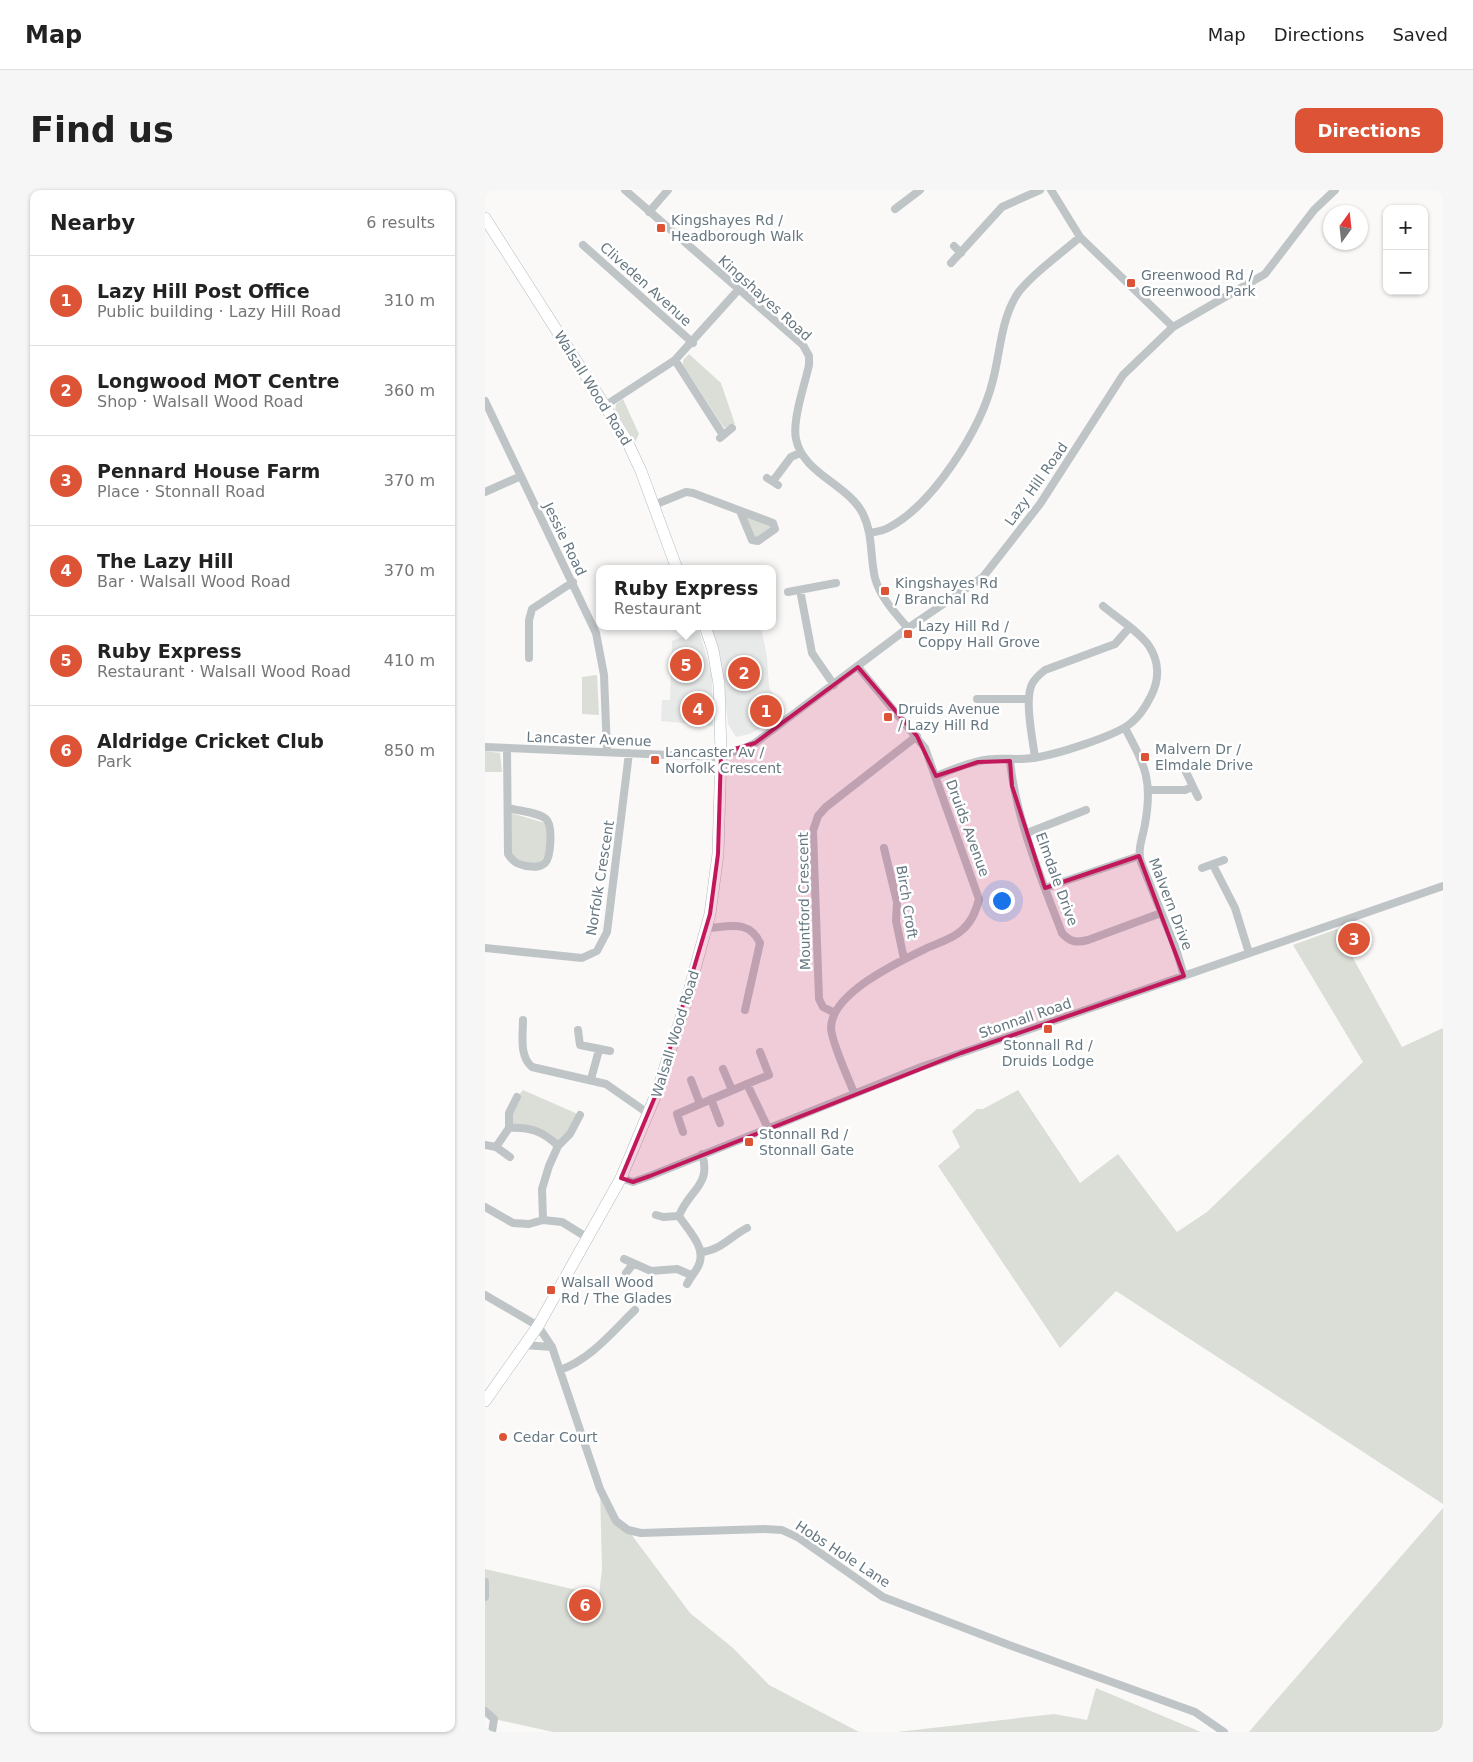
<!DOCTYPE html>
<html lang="en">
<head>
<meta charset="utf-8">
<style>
  :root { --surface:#fff; --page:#f6f6f6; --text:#222; --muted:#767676; --line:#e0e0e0; --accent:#dc5435 }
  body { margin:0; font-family:"DejaVu Sans",sans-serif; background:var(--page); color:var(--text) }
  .controls { position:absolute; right:15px; top:15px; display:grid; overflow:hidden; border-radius:10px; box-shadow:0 1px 4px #0004 }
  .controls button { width:45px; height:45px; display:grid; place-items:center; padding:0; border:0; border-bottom:1px solid var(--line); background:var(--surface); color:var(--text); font:25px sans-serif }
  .compass { position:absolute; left:838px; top:15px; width:45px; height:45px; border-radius:50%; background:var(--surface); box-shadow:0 1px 4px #0004; rotate:15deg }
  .you { position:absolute; left:516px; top:710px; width:18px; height:18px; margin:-12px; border:4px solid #fff; border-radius:50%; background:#1a73e8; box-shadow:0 0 0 8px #1a73e833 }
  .badge { display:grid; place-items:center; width:32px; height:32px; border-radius:50%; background:var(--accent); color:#fff; font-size:16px; font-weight:700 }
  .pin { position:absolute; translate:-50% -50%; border:2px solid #fff; box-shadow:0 1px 5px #0006 }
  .popup { position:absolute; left:111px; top:375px; width:180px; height:65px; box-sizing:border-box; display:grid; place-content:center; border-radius:10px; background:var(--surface); filter:drop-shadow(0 1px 4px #0005); font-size:16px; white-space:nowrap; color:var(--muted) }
  .popup b { font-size:19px; color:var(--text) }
  .popup::after { content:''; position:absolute; left:50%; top:100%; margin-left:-10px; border:10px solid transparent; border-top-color:var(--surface) }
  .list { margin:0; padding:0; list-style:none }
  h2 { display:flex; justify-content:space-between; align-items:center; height:65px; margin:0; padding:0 20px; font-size:21px }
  h2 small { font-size:16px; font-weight:400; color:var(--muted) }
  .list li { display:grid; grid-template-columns:32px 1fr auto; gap:15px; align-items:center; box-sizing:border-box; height:90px; padding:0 20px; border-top:1px solid var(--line) }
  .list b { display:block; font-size:19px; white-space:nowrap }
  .list p { margin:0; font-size:16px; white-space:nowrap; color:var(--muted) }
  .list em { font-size:16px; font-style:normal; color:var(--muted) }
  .map { position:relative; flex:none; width:958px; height:1542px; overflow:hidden; border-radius:10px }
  header { display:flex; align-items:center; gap:30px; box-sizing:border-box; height:70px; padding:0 25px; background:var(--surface); border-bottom:1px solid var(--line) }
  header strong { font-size:24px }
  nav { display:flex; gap:28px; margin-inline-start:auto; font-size:18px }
  .intro { display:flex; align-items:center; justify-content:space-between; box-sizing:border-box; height:120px; padding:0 30px }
  h1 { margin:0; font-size:35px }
  .button { padding:12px 22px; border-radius:10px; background:var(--accent); color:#fff; font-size:18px; font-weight:700 }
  main { display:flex; gap:30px; padding:0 30px }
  aside { flex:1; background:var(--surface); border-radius:10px; box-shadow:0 1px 4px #0004 }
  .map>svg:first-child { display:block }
  .built { fill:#e8e9e9 }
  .green { fill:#daded7 }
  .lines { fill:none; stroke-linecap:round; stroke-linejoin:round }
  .secondary-casing { stroke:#b4babe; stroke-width:12 }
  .street { stroke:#bfc4c7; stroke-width:8 }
  .secondary { stroke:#fff; stroke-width:11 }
  .marked { fill:#c2185b; fill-opacity:0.2; stroke:#c2185b; stroke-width:4; stroke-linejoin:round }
  .poi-dot { fill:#dc5435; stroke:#fff; stroke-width:2 }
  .labels { text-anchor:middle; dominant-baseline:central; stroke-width:5; stroke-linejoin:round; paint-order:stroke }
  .poi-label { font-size:14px; fill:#667781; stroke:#fff; text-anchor:start }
  .street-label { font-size:14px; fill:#667781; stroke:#fff }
</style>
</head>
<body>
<header>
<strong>Map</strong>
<nav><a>Map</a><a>Directions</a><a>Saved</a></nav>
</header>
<div class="intro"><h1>Find us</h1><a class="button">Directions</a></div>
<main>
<aside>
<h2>Nearby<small>6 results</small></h2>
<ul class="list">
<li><span class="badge">1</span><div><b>Lazy Hill Post Office</b><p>Public building · Lazy Hill Road</p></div><em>310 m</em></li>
<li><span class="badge">2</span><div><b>Longwood MOT Centre</b><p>Shop · Walsall Wood Road</p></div><em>360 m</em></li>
<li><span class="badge">3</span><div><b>Pennard House Farm</b><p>Place · Stonnall Road</p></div><em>370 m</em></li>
<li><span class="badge">4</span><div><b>The Lazy Hill</b><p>Bar · Walsall Wood Road</p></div><em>370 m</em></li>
<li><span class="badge">5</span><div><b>Ruby Express</b><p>Restaurant · Walsall Wood Road</p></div><em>410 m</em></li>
<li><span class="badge">6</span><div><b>Aldridge Cricket Club</b><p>Park</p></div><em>850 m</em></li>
</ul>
</aside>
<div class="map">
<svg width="958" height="1542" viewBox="0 0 958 1542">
  <rect width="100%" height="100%" fill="#faf9f8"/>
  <path class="built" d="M 231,436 L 274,436 L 277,442 L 282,467 L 284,497 L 299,524 L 265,544 L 251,547 L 243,534 L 235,466 L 227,438 Z
    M 214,440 L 227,485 L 228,536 L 176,531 L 177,510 L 185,510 L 187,451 Z"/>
  <path class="green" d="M 204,164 L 236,193 L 250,234 L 240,238 L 237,235 L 198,175 L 198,170 Z
    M 138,209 L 154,244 L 150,252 L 130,220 L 131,214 Z
    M 261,325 L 287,334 L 287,337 L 274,348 L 268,347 L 260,327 Z
    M 112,485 L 114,525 L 97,524 L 97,487 Z
    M 0,561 L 15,563 L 17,582 L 0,582 Z
    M 26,623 L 60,633 C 64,640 63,645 63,652 C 60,680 42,682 25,663 Z
    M 852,739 L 917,857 L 958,838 L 958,1314 L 631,1101 L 575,1158 L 453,976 L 475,957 L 467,941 L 492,919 L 498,919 L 533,900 L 595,993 L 633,964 L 692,1042 L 722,1022 L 878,872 L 808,755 Z
    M 38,900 L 95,925 L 73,956 L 62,945 L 24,938 L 32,907 Z
    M 115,1299 L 131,1331 L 143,1340 L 205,1423 L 248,1458 L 284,1495 L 374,1542 L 68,1542 L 9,1529 L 0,1521 L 0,1379 L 114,1405 L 117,1379 Z
    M 958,1318 L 958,1542 L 764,1542 L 787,1515 Z
    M 611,1498 L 716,1542 L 412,1542 L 569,1524 L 602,1530 Z"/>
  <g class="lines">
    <g class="secondary-casing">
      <path id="secondary" d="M 0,28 L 141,249 L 156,281 L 192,379
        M 0,1211 L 53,1136 L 136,988 L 172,902 L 201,812 L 225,724 L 233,664 L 236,563 L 234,494 L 228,460 L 220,436"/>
    </g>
    <path class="street" d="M 140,0 L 318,155 L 324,166 L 324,175 C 320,194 307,230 311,249 C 318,284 363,294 378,324 C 388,344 385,367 390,388 C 395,407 410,423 423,438
      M 566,0 L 595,47 L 688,137
      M 410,19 L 435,0
      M 164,22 L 183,0
      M 98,55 L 208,153
      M 469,56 L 476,63
      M 466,73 L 517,17 L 555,0
      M 190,170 L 238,245
      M 0,211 L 111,443 L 119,485 L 122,562
      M 121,215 L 190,170 L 254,99
      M 235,248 L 247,238
      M 282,288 L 293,295
      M 288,291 L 306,267 L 315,263
      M 0,302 L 36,286
      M 169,315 L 201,302 L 208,303 L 288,333 L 290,339 L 273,351 L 267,350 L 255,321
      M 385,343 C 390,342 397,341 403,338 C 448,315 496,239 508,190 C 515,163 516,131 531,106 C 542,88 578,62 595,47
      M 315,400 L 327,463 L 349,495
      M 303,402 L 351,393
      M 44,468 L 44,430 L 47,419 L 88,392
      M 492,509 L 544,509
      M 640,538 C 660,576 668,590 660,634 C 658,647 652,659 656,672 L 691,759 L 699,786
      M 0,557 L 231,567 L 236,563 L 254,561 L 270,553 L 423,438 L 498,387 L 555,314 L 638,185 L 688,137 L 780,84 L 829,20 L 850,0
      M 22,558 L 23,664 C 28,672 32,674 41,676 C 48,677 54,678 60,673 C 66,667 68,635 61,629 C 53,622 34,621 24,618
      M 550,568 C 548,550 539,510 547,494 C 550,488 555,484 560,480 L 630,454 L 644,438
      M 525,571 C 531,629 556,688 577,743 C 585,752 591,753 603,750 L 676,723
      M 701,582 L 713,607
      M 451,586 C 469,579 489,570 509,569 C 521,568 534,570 547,568 C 567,566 631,546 646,533 C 655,526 661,516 666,506 C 675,489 674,471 664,456 C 656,443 631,427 618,416
      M 664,600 L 700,600 L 707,597
      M 542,643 L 601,620
      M 399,658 L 412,712 L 411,731 L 419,769
      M 728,675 L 750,718 L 764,763
      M 717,678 L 739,670
      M 560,698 L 654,666
      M 221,738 C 244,737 264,729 275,753 L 260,820
      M 0,758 L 97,768 L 112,761 L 122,742 L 144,563
      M 350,823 L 338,817 L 334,809 L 328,641 L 333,626 L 341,617 L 432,546
      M 38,830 C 38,845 34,866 47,877 L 121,894 L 164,924
      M 93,840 L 95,855 L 125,861
      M 238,879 L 247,900
      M 106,889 L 114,860
      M 206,890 L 215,914
      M 262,894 L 284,885 L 275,862
      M 369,903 C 363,887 347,854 346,838 C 346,803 415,771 442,758 C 453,753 467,749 476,741 C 486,733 491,722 494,709 L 440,558 L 373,477
      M 226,909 L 235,933
      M 24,938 L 24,923 L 32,907
      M 198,942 L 192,924 L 262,894 L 283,938
      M 0,955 L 11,957 L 25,967
      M 11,957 L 24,938 C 45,937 58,941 73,956
      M 136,988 L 148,992 L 165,986 L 436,877 L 958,696
      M 0,1017 L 28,1033 L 44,1034 L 58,1030 L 77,1032 L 103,1048
      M 171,1025 L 178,1027 L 194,1026
      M 58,1030 L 57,999 L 64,976 L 73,956 L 85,944 L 95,925
      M 216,1062 C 235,1061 246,1046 262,1038
      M 139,1069 L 166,1081 L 192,1079 L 206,1085
      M 141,1083 L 148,1074
      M 202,1094 C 205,1088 208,1085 211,1080 C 225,1060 204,1042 194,1026 C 204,1000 227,995 217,964
      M 0,1105 L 53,1136 L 67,1157 L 115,1299 L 131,1331 L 143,1340 L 156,1343 L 279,1339 L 297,1340 L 314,1348 L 398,1407 L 524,1455 L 710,1522 L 739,1542
      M 39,1155 L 67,1157
      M 75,1180 C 106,1169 127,1142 150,1120
      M 0,1392 L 0,1407
      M 0,1521 L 9,1529 L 7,1542"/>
    <use href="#secondary" class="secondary"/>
  </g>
  <path class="marked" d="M 373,477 L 432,546 L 451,586 L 493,572 L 525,571 L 527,596 L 560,698 L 654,666 L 699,786 L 476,863 L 165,986 L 148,992 L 136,988 L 172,902 L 225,724 L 233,664 L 236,563 L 270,553 Z"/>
  <g class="poi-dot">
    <rect x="171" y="33" width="10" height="10" rx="2.5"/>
    <rect x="641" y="88" width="10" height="10" rx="2.5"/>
    <rect x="395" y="396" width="10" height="10" rx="2.5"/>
    <rect x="418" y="439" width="10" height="10" rx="2.5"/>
    <rect x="398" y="522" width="10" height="10" rx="2.5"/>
    <rect x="655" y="562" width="10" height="10" rx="2.5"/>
    <rect x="165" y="565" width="10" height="10" rx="2.5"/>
    <rect x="558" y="834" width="10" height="10" rx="2.5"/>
    <rect x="259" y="947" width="10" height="10" rx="2.5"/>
    <rect x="61" y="1095" width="10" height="10" rx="2.5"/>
    <circle cx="18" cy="1247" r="5"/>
  </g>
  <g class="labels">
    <g class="poi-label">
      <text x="186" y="30">Kingshayes Rd /<tspan x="186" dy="16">Headborough Walk</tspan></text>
      <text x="656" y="85">Greenwood Rd /<tspan x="656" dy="16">Greenwood Park</tspan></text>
      <text x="410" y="393">Kingshayes Rd<tspan x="410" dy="16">/ Branchal Rd</tspan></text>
      <text x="433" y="436">Lazy Hill Rd /<tspan x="433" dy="16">Coppy Hall Grove</tspan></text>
      <text x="413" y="519">Druids Avenue<tspan x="413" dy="16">/ Lazy Hill Rd</tspan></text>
      <text x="670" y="559">Malvern Dr /<tspan x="670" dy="16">Elmdale Drive</tspan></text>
      <text x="180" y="562">Lancaster Av /<tspan x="180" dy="16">Norfolk Crescent</tspan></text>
      <text x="563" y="855" text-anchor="middle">Stonnall Rd /<tspan x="563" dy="16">Druids Lodge</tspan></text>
      <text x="274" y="944">Stonnall Rd /<tspan x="274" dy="16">Stonnall Gate</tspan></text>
      <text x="76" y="1092">Walsall Wood<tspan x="76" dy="16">Rd / The Glades</tspan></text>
      <text x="28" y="1247">Cedar Court</text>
    </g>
    <g class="street-label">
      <text transform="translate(161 94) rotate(42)">Cliveden Avenue</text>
      <text transform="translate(280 108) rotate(42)">Kingshayes Road</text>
      <text transform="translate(108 198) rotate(58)">Walsall Wood Road</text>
      <text transform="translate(551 294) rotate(-55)">Lazy Hill Road</text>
      <text transform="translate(80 349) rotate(64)">Jessie Road</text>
      <text transform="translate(104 549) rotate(2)">Lancaster Avenue</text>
      <text transform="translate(483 638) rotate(70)">Druids Avenue</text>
      <text transform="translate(115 688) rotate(-81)">Norfolk Crescent</text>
      <text transform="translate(572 689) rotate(70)">Elmdale Drive</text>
      <text transform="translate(319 711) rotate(-91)">Mountford Crescent</text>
      <text transform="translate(422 712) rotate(81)">Birch Croft</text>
      <text transform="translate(686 714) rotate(69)">Malvern Drive</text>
      <text transform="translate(540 828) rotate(-19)">Stonnall Road</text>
      <text transform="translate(190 844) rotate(-73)">Walsall Wood Road</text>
      <text transform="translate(358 1364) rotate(33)">Hobs Hole Lane</text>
    </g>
  </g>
</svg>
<div class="controls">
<button>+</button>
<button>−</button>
</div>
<svg class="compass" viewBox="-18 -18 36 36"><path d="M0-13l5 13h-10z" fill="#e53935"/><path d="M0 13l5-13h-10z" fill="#767676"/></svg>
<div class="you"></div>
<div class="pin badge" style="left:281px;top:521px">1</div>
<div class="pin badge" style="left:259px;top:483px">2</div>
<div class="pin badge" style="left:869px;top:749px">3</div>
<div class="pin badge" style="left:213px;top:519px">4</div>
<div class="pin badge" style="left:201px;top:475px">5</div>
<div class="popup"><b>Ruby Express</b>Restaurant</div>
<div class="pin badge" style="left:100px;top:1415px">6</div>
</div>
</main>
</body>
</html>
